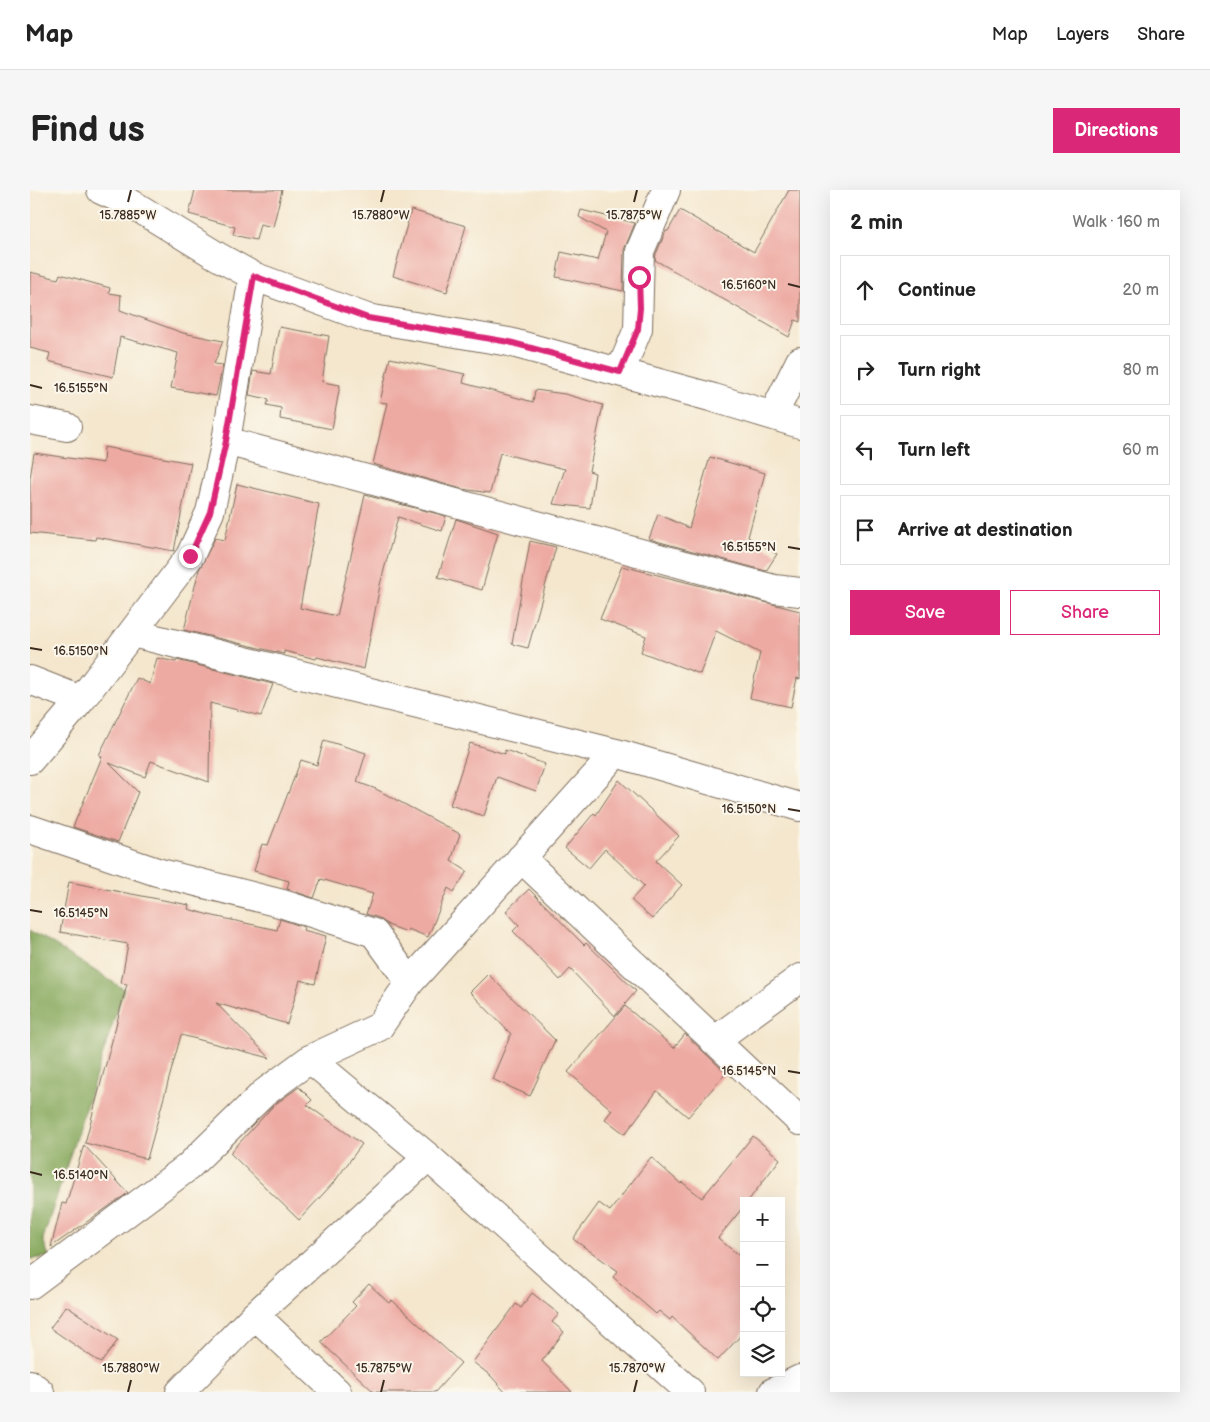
<!DOCTYPE html>
<html lang="en">
<head>
<meta charset="utf-8">
<style>
  :root { --surface:#fff; --page:#f6f6f6; --text:#222; --muted:#767676; --line:#e0e0e0; --accent:#db2777 }
  body { margin:0; font-family:"Balsamiq Sans",sans-serif; background:var(--page); color:var(--text) }
  .controls { position:absolute; right:15px; bottom:15px; display:grid; overflow:hidden; border-radius:0px; box-shadow:0 5px 20px #0002 }
  .controls button { width:45px; height:45px; display:grid; place-items:center; padding:0; border:0; border-bottom:1px solid var(--line); background:var(--surface); color:var(--text); font:25px sans-serif }
  .stop { position:absolute; width:15px; height:15px; margin:-11px; border:4px solid #db2777; border-radius:50%; background:#fff }
  .stop.end { background:#db2777; border-color:#fff; box-shadow:0 1px 5px #0008 }
  .list { margin:0; padding:0; list-style:none }
  h2 { display:flex; justify-content:space-between; align-items:center; height:65px; margin:0; padding:0 20px; font-size:21px }
  h2 small { font-size:16px; font-weight:400; color:var(--muted) }
  .list li { display:grid; grid-template-columns:32px 1fr auto; gap:15px; align-items:center; box-sizing:border-box; height:70px; margin:0 10px 10px; padding:0 10px; border:1px solid var(--line); border-radius:0px }
  .list b { display:block; font-size:19px; white-space:nowrap }
  .list em { font-size:16px; font-style:normal; color:var(--muted) }
  .actions { display:flex; gap:10px; padding:15px 20px }
  .actions a { flex:1; padding:11px 0; border:1px solid var(--accent); border-radius:0px; text-align:center; font-size:18px; color:var(--accent) }
  .actions .main { background:var(--accent); color:#fff }
  .icon { flex:none; width:28px; height:28px; fill:none; stroke:currentColor; stroke-width:2; stroke-linecap:round; stroke-linejoin:round }
  .map { position:relative; flex:none; width:770px; height:1202px; overflow:hidden; border-radius:0px }
  header { display:flex; align-items:center; gap:30px; box-sizing:border-box; height:70px; padding:0 25px; background:var(--surface); border-bottom:1px solid var(--line) }
  header strong { font-size:24px }
  nav { display:flex; gap:28px; margin-inline-start:auto; font-size:18px }
  .intro { display:flex; align-items:center; justify-content:space-between; box-sizing:border-box; height:120px; padding:0 30px }
  h1 { margin:0; font-size:35px }
  .button { padding:12px 22px; border-radius:0px; background:var(--accent); color:#fff; font-size:18px; font-weight:700 }
  main { display:flex; gap:30px; padding:0 30px }
  aside { flex:1; background:var(--surface); border-radius:0px; box-shadow:0 5px 20px #0002 }
  .map>svg:first-child { display:block }
  .forest { fill:#87a95d; stroke:#616a3e }
  .building { fill:#edaaa3 }
  .lines { fill:none; stroke-linecap:round; stroke-linejoin:round }
  .street-casing { stroke:#7c6c5c; stroke-width:30 }
  .street { stroke:#fff; stroke-width:28 }
  .route { stroke:#db2777; stroke-width:6 }
  .ticks { fill:none; stroke:#3b2a1e; stroke-width:2 }
  .ticks-label { font-size:12px; text-anchor:middle; fill:#3b2a1e; stroke:#fbf7ec; stroke-width:4; stroke-linejoin:round; paint-order:stroke }
</style>
</head>
<body>
<header>
<strong>Map</strong>
<nav><a>Map</a><a>Layers</a><a>Share</a></nav>
</header>
<div class="intro"><h1>Find us</h1><a class="button">Directions</a></div>
<main>
<div class="map">
<svg width="770" height="1202" viewBox="0 0 770 1202">
  <rect width="100%" height="100%" fill="#fbf7ec"/>
  <filter id="ink" filterUnits="userSpaceOnUse"><feTurbulence type="fractalNoise" baseFrequency=".02" numOctaves="2"/><feDisplacementMap in="SourceGraphic" scale="10" xChannelSelector="R" yChannelSelector="G"/><feConvolveMatrix kernelMatrix="1 2 1 2 8 2 1 2 1" color-interpolation-filters="sRGB"/></filter>
  <filter id="wash" filterUnits="userSpaceOnUse"><feTurbulence type="fractalNoise" baseFrequency=".0096" numOctaves="4" result="noise"/><feDisplacementMap in="SourceGraphic" scale="20" xChannelSelector="R" yChannelSelector="G"/><feGaussianBlur stdDeviation="1.12" result="paint"/><feColorMatrix in="noise" values="0 0 0 0 0 0 0 0 0 0 0 0 0 0 0 0 0 1.4 0 .05"/><feComposite in="paint" operator="in"/></filter>
  <g filter="url(#wash)">
    <rect width="100%" height="100%" fill="#f4e7ce"/>
    <path class="forest" d="M 0,740 L 94,799 L 13,1049 L 19,1067 L 0,1069 Z"/>
    <g id="blocks">
      <path class="building" d="M 165,0 L 252,0 L 243,37 L 230,34 L 226,50 L 203,45 L 205,37 L 159,24 Z
        M 759,0 L 770,0 L 770,132 L 765,130 L 759,147 L 625,70 L 626,64 L 636,41 L 638,41 L 650,20 L 724,62 Z
        M 381,20 L 436,36 L 417,102 L 363,86 Z
        M 551,20 L 605,33 L 594,60 L 593,101 L 526,87 L 531,62 L 568,70 L 576,42 L 549,27 Z
        M 0,82 L 28,89 L 30,84 L 80,98 L 79,103 L 91,105 L 90,120 L 153,143 L 193,151 L 184,174 L 193,175 L 186,206 L 141,198 L 148,163 L 90,147 L 83,187 L 18,171 L 20,163 L 0,158 Z
        M 249,137 L 299,146 L 292,192 L 310,195 L 302,239 L 250,229 L 251,218 L 237,215 L 239,209 L 219,205 L 223,181 L 241,184 Z
        M 360,168 L 435,184 L 433,193 L 503,212 L 505,200 L 535,204 L 573,215 L 559,281 L 565,283 L 560,318 L 523,314 L 535,279 L 470,263 L 460,303 L 432,299 L 343,274 L 357,213 L 350,212 Z
        M 74,257 L 161,273 L 144,361 L 66,347 L 65,350 L 0,343 L 0,288 L 4,263 L 73,273 Z
        M 680,267 L 735,283 L 718,347 L 747,364 L 736,381 L 619,349 L 628,324 L 659,338 Z
        M 207,294 L 289,314 L 270,418 L 307,426 L 335,305 L 416,326 L 412,341 L 368,327 L 350,395 L 334,479 L 287,467 L 286,469 L 254,461 L 254,464 L 154,440 L 169,380 L 185,348 L 195,350 Z
        M 426,329 L 468,343 L 452,400 L 408,387 Z
        M 500,351 L 526,357 L 498,458 L 482,454 Z
        M 592,376 L 770,421 L 770,489 L 767,488 L 761,517 L 720,508 L 730,463 L 686,441 L 670,484 L 611,462 L 616,446 L 570,429 Z
        M 127,468 L 146,472 L 147,470 L 243,494 L 231,526 L 180,513 L 179,592 L 121,571 L 115,587 L 79,573 L 108,602 L 88,652 L 43,637 L 72,567 L 69,565 L 107,488 L 120,494 Z
        M 294,550 L 336,563 L 327,592 L 346,599 L 430,644 L 421,671 L 437,681 L 424,702 L 418,698 L 398,747 L 378,739 L 377,742 L 358,735 L 349,728 L 336,724 L 343,704 L 291,689 L 284,708 L 257,699 L 259,691 L 224,681 L 232,654 L 238,655 L 271,570 L 287,575 Z
        M 440,553 L 475,564 L 475,560 L 515,574 L 506,601 L 467,587 L 454,626 L 420,615 Z
        M 589,590 L 649,646 L 626,671 L 652,695 L 622,729 L 601,710 L 614,696 L 575,659 L 559,678 L 535,658 L 564,623 L 566,625 Z
        M 39,692 L 159,715 L 158,719 L 179,725 L 247,740 L 250,729 L 274,737 L 273,740 L 296,746 L 285,794 L 270,790 L 257,834 L 186,813 L 240,868 L 151,845 L 117,969 L 55,953 L 97,794 L 91,793 L 98,754 L 30,742 Z
        M 499,699 L 554,755 L 556,753 L 606,801 L 585,826 L 540,779 L 530,790 L 483,741 L 489,735 L 476,721 Z
        M 458,784 L 525,850 L 500,906 L 462,889 L 481,844 L 440,802 Z
        M 595,816 L 644,858 L 655,844 L 696,883 L 658,927 L 627,901 L 595,944 L 575,929 L 582,920 L 538,882 Z
        M 269,897 L 282,910 L 277,915 L 332,954 L 305,991 L 269,1030 L 200,963 L 244,915 Z
        M 723,946 L 750,969 L 718,1011 L 714,1011 L 714,1016 L 688,1048 L 714,1070 L 714,1142 L 688,1170 L 642,1127 L 640,1130 L 629,1121 L 626,1124 L 583,1087 L 588,1081 L 543,1049 L 569,1013 L 580,1021 L 621,967 L 651,994 L 652,992 L 672,1008 Z
        M 54,955 L 98,1003 L 21,1057 L 32,1013 L 36,1014 Z
        M 339,1094 L 359,1113 L 362,1110 L 431,1173 L 405,1202 L 344,1202 L 291,1152 L 326,1116 L 322,1112 Z
        M 502,1103 L 529,1124 L 522,1132 L 534,1142 L 512,1171 L 542,1202 L 475,1202 L 461,1186 L 443,1172 L 486,1114 L 491,1118 Z
        M 36,1116 L 88,1150 L 71,1173 L 20,1138 Z"/>
    </g>
  </g>
  <g filter="url(#ink)">
    <use href="#blocks" fill-opacity="0" stroke="#7c6c5c" stroke-width="1"/>
    <g class="lines">
      <g class="street-casing">
        <path id="street" d="M 71,0 L 102,14 L 187,66 L 223,86 L 337,128 L 479,152 L 684,208 L 770,234
          M 590,182 L 608,139 L 610,61 L 636,0
          M 743,225 L 770,171
          M 0,230 L 37,237
          M 196,251 L 744,399 L 770,402
          M 102,443 L 586,563 L 770,617
          M 0,490 L 51,510
          M 0,570 L 51,510 L 160,366 L 180,322 L 196,251 L 223,86
          M 0,639 L 127,682 L 253,714 L 344,743 L 380,792
          M 491,668 L 770,931
          M 684,851 L 770,788
          M 280,869 L 398,967 L 660,1202
          M 0,1095 L 158,977 L 234,903 L 280,869 L 349,837 L 380,792 L 586,563
          M 225,1125 L 307,1202
          M 0,1194 L 10,1202
          M 150,1202 L 225,1125 L 398,967
          M 743,1202 L 770,1189"/>
      </g>
      <use href="#street" class="street"/>
    </g>
  </g>
  <g class="lines" filter="url(#ink)">
    <path class="route" d="M 160,366 L 180,322 L 196,251 L 224,86 L 338,128 L 479,152 L 590,182 L 608,139 L 610,118 L 609,87"/>
  </g>
  <path class="ticks" d="M 98,12 L 101,0M 351,12 L 354,0M 604,12 L 607,0M 758,94 L 770,97M 0,195 L 12,198M 758,357 L 770,359M 0,458 L 12,460M 758,619 L 770,621M 0,720 L 12,722M 758,881 L 770,883M 0,982 L 12,985M 98,1202 L 101,1190M 351,1202 L 354,1190M 604,1202 L 607,1190"/>
  <g class="ticks-label">
    <text x="98" y="29">15.7885°W</text>
    <text x="351" y="29">15.7880°W</text>
    <text x="604" y="29">15.7875°W</text>
    <text x="719" y="99">16.5160°N</text>
    <text x="51" y="202">16.5155°N</text>
    <text x="719" y="361">16.5155°N</text>
    <text x="51" y="465">16.5150°N</text>
    <text x="719" y="623">16.5150°N</text>
    <text x="51" y="727">16.5145°N</text>
    <text x="719" y="885">16.5145°N</text>
    <text x="51" y="989">16.5140°N</text>
    <text x="101" y="1182">15.7880°W</text>
    <text x="354" y="1182">15.7875°W</text>
    <text x="607" y="1182">15.7870°W</text>
  </g>
</svg>
<div class="controls">
<button>+</button>
<button>−</button>
<button><svg class="icon" aria-label="locate" viewBox="0 0 24 24"><circle cx="12" cy="12" r="6"/><path d="M12 2v4M12 18v4M2 12h4M18 12h4"/></svg></button>
<button><svg class="icon" aria-label="layers" viewBox="0 0 24 24"><path d="M12 4l9 5-9 5-9-5zM3 14l9 5 9-5"/></svg></button>
</div>
<div class="stop" style="left:609px;top:87px"></div>
<div class="stop end" style="left:160px;top:366px"></div>
</div>
<aside>
<h2>2 min<small>Walk · 160 m</small></h2>
<ul class="list">
<li><svg class="icon" aria-label="ahead" viewBox="0 0 24 24"><path d="M12 20V5M6 11l6-6 6 6"/></svg><div><b>Continue</b></div><em>20 m</em></li>
<li><svg class="icon" aria-label="right" viewBox="0 0 24 24"><path d="M7 20v-9h11M14 6l5 5-5 5"/></svg><div><b>Turn right</b></div><em>80 m</em></li>
<li><svg class="icon" aria-label="left" viewBox="0 0 24 24"><path d="M17 20v-9H6M10 6l-5 5 5 5"/></svg><div><b>Turn left</b></div><em>60 m</em></li>
<li><svg class="icon" aria-label="arrive" viewBox="0 0 24 24"><path d="M6 21V4h12l-3 4 3 4H6"/></svg><div><b>Arrive at destination</b></div></li>
</ul>
<div class="actions"><a class="main">Save</a><a>Share</a></div>
</aside>
</main>
</body>
</html>
